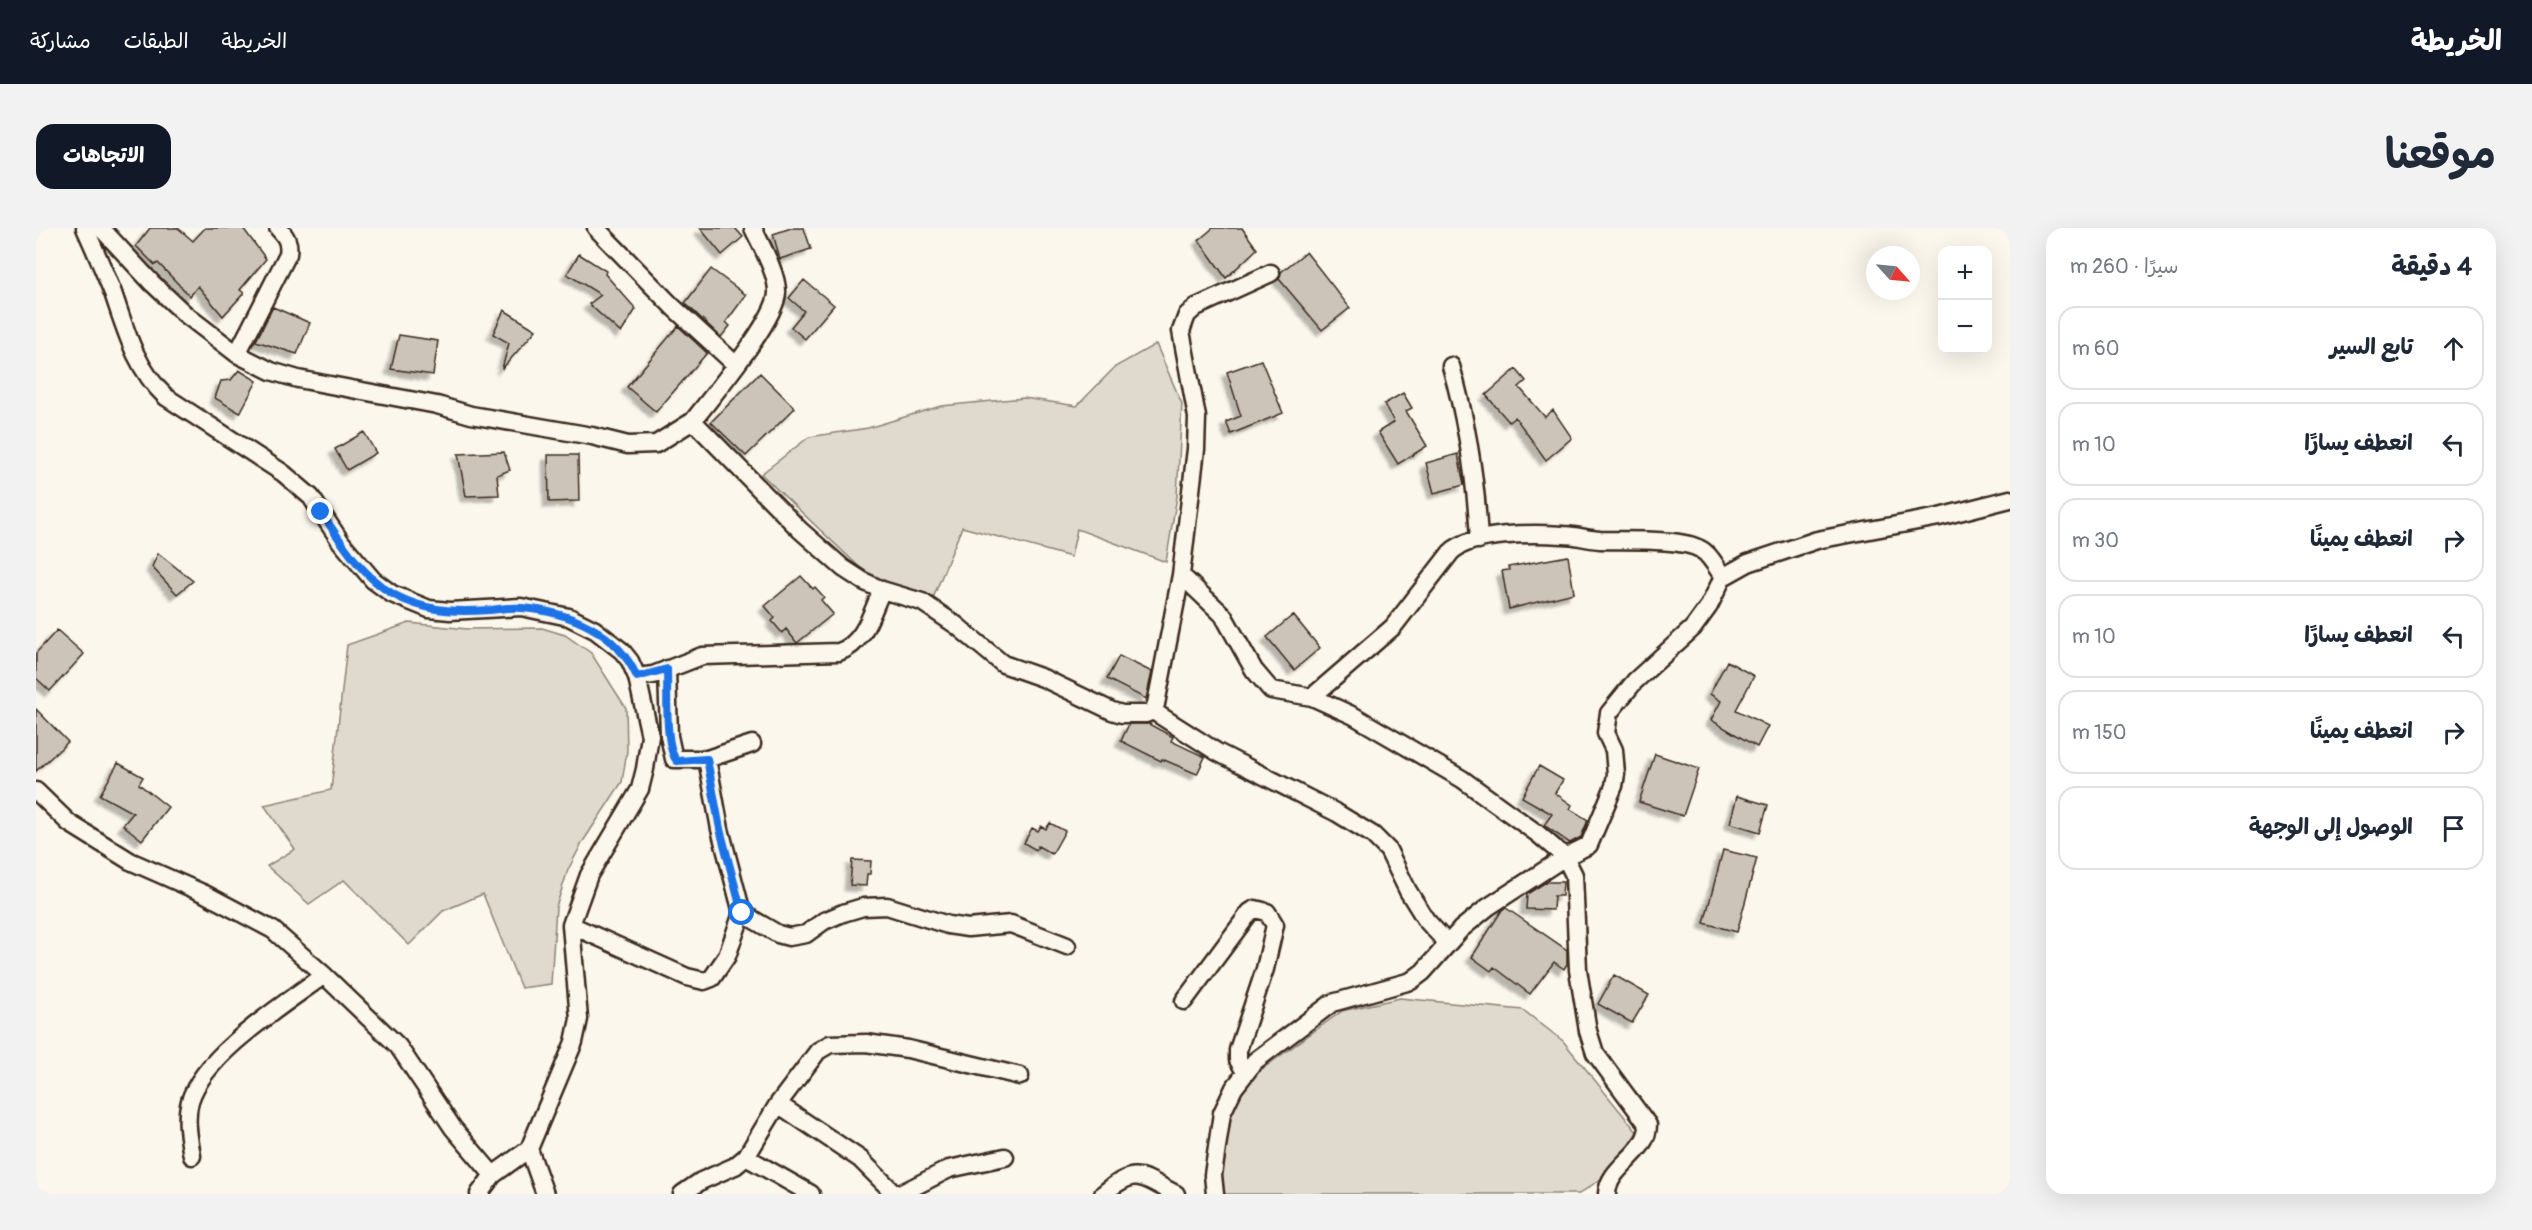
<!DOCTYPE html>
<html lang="ar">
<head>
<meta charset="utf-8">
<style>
  :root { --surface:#fff; --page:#f2f2f3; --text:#1f2937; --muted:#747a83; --line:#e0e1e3; --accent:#111827 }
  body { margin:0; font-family:Pangolin,"Playpen Sans Arabic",sans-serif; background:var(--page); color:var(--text); direction:rtl }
  .controls { position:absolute; right:18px; top:18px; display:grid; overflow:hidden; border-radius:12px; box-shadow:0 6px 24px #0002 }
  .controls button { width:54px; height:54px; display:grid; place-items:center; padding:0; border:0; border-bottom:2px solid var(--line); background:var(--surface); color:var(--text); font:30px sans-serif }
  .compass { position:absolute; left:1830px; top:18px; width:54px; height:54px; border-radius:50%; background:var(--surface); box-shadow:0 6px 24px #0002; rotate:117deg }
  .stop { position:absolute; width:18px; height:18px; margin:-14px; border:4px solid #1a73e8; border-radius:50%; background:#fff }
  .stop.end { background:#1a73e8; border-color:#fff; box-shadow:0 2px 6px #0008 }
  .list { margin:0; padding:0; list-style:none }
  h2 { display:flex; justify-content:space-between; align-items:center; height:78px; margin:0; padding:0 24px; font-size:26px }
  h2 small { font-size:20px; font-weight:400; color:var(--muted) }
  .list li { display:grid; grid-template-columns:39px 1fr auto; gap:18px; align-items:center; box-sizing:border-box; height:84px; margin:0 12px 12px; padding:0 12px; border:2px solid var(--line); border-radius:18px }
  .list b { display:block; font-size:22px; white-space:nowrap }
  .list em { font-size:20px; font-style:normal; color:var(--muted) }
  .icon { flex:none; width:33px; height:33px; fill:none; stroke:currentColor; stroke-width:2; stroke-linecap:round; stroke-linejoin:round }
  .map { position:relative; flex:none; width:1974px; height:966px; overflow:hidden; direction:ltr; border-radius:18px }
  header { display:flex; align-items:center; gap:36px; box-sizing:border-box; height:84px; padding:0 30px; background:var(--accent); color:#fff }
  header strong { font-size:28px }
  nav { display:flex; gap:33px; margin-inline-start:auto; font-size:21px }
  .intro { display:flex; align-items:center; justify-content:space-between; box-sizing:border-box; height:144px; padding:0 36px }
  h1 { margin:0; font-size:42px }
  .button { padding:15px 27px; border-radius:18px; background:var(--accent); color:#fff; font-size:21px; font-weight:700 }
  main { display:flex; gap:36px; padding:0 36px }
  aside { flex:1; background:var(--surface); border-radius:18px; box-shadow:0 6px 24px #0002 }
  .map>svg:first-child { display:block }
  .green { fill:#dfd9ce; stroke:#8d8276; stroke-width:1.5 }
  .building { fill:#ccc4b9; stroke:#3b2a1e; stroke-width:1.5; filter:url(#shadow) }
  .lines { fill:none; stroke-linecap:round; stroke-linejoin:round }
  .minor-casing { stroke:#3b2a1e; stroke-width:21 }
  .minor { stroke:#fbf7ec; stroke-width:16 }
  .route { stroke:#1a73e8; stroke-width:8 }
</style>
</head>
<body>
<header>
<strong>الخريطة</strong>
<nav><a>الخريطة</a><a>الطبقات</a><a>مشاركة</a></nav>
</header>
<div class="intro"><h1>موقعنا</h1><a class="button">الاتجاهات</a></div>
<main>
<aside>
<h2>4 دقيقة<small>سيرًا · 260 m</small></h2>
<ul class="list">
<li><svg class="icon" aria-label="ahead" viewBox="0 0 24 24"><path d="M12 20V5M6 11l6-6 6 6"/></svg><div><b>تابع السير</b></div><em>60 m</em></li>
<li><svg class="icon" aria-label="left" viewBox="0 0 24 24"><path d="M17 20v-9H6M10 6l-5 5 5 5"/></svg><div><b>انعطف يسارًا</b></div><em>10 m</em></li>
<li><svg class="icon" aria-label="right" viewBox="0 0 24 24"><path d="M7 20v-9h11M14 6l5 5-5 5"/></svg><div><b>انعطف يمينًا</b></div><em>30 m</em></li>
<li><svg class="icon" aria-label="left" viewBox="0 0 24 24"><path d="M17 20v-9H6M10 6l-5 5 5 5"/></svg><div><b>انعطف يسارًا</b></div><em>10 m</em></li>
<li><svg class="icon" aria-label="right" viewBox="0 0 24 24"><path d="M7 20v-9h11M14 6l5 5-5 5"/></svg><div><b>انعطف يمينًا</b></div><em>150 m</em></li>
<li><svg class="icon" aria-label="arrive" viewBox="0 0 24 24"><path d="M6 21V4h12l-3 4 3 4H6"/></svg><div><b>الوصول إلى الوجهة</b></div></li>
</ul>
</aside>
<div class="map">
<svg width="1974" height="966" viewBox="0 0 1974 966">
  <defs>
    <filter id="shadow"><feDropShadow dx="-5.5" dy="5.5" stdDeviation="1.5" flood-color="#0004"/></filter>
  </defs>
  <rect width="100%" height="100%" fill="#fbf7ec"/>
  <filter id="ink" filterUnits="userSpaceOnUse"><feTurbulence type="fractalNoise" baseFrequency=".0167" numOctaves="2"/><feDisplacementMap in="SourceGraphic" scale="12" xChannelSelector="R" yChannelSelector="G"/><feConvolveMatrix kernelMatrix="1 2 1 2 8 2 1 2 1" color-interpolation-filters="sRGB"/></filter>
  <g filter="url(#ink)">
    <path class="green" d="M 1120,116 L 1146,176 L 1141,268 L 1130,334 L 1041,301 L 1035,329 L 926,299 L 897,370 L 835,350 L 725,246 L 773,209 L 832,200 L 905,178 L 988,170 L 1041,178 L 1079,139 Z
      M 373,395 L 431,401 L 506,400 L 529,407 L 555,425 L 590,480 L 591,523 L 586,554 L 546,615 L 532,642 L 520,679 L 515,756 L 485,760 L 447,666 L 407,683 L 373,717 L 308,652 L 273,676 L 231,638 L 259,621 L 228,577 L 295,562 L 311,417 Z
      M 1364,770 L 1487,782 L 1527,813 L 1601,904 L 1575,944 L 1543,966 L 1181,966 L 1191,898 L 1211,852 L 1306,783 Z"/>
    <path class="building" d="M 114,0 L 142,0 L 157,13 L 169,0 L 207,0 L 230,31 L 204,62 L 208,65 L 187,88 L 162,58 L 154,68 L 122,35 L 119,37 L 100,18 Z
      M 664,0 L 699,0 L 707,9 L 686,27 Z
      M 755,0 L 768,0 L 775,21 L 744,31 L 737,6 Z
      M 1177,0 L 1206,0 L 1221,21 L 1190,50 L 1163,12 Z
      M 1270,24 L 1314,80 L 1286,102 L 1243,51 L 1245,44 Z
      M 543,26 L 570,43 L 569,46 L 600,81 L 585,105 L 553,76 L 565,67 L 531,46 Z
      M 675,41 L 710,67 L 690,94 L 694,98 L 685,109 L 649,75 Z
      M 768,52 L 798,77 L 769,111 L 755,99 L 768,83 L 753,70 Z
      M 237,79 L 274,95 L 261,126 L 220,113 Z
      M 468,82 L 500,102 L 466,141 L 473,115 L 457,106 Z
      M 642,98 L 671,125 L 620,184 L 591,159 Z
      M 363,107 L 402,113 L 397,147 L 355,141 Z
      M 1225,132 L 1247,185 L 1195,206 L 1190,194 L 1205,188 L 1191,144 Z
      M 1480,141 L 1490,153 L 1483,159 L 1509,189 L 1517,182 L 1536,210 L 1510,232 L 1479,189 L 1473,194 L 1450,167 Z
      M 203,142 L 221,153 L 204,185 L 179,170 L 185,153 L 195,152 Z
      M 724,145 L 759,180 L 710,228 L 675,194 Z
      M 1367,165 L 1376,180 L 1370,183 L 1391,218 L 1362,236 L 1342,204 L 1358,194 L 1348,176 Z
      M 328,204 L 340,225 L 311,242 L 299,221 Z
      M 468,224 L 474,242 L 461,247 L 463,267 L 430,268 L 422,226 Z
      M 1422,226 L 1428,257 L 1398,265 L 1390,235 Z
      M 512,227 L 542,227 L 543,273 L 513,274 Z
      M 122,325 L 157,353 L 141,366 L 116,339 Z
      M 1532,328 L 1538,365 L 1473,381 L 1466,343 L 1473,342 L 1472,339 Z
      M 765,348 L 777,361 L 779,359 L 788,369 L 785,372 L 797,386 L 761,415 L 750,401 L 746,405 L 736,393 L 739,390 L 729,378 Z
      M 1257,387 L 1284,420 L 1258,442 L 1231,409 Z
      M 21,402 L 48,426 L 14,463 L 0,450 L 0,425 Z
      M 1083,428 L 1116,444 L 1110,471 L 1071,451 Z
      M 1691,433 L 1718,448 L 1700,482 L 1732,498 L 1721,519 L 1675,492 L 1685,473 L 1674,466 Z
      M 0,481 L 32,514 L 0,543 Z
      M 1093,496 L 1113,496 L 1137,509 L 1135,513 L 1169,529 L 1161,546 L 1126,531 L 1125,533 L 1085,513 Z
      M 1619,526 L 1663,541 L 1647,588 L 1603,574 Z
      M 82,535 L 107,549 L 103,556 L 132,579 L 106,612 L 87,597 L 97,585 L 64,567 Z
      M 1503,538 L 1527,552 L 1519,565 L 1536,577 L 1534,581 L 1552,592 L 1545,609 L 1534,615 L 1508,597 L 1516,586 L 1486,569 Z
      M 1701,568 L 1732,577 L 1724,604 L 1694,595 Z
      M 1014,595 L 1029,603 L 1016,626 L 1002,618 L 1000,622 L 988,615 L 996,600 L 1002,603 L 1005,598 L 1010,601 Z
      M 1687,622 L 1721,630 L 1701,704 L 1668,695 Z
      M 816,632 L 835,633 L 834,646 L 831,646 L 830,658 L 814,657 Z
      M 1510,654 L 1527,654 L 1526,668 L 1518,668 L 1517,682 L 1490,681 L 1491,666 Z
      M 1470,680 L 1531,722 L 1531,736 L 1528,741 L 1518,734 L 1494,766 L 1458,739 L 1455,743 L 1436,729 L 1466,682 Z
      M 1578,747 L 1613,767 L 1596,795 L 1562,776 Z"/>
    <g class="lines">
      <g class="minor-casing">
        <path id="minor" d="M 49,0 C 59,22 68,43 77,65 C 90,103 100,141 130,169 L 247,245 L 275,269 L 305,314 L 337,352 L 356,366 L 393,381 L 414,383 L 485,379 L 533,389 L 559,402 L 586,423 L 594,433 L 601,449 L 614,508 L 609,541 L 604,561 L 553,647 L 535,697 L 543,791 L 538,814 L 493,921 L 457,947 L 443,966
          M 65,0 L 116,55 L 149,86 L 201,126 L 235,143 L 262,151 L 401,177 L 435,187 L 556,208 L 592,217 L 620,216 L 657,193 L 764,302 L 807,340 L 827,353 L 846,362 L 886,374 L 920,397 L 967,436 L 1007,450 L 1076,483 L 1086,486 L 1110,486 L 1117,483 L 1120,476 L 1145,347 L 1160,221 L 1161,189 L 1145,103 L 1151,87 L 1160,79 L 1235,45
          M 560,0 L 637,79 L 700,137
          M 201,126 L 252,26 C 254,15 250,8 242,0
          M 1415,138 C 1431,194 1440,254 1443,312
          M 657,193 C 676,168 740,92 741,65 C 742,47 725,17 717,0
          M 1145,347 L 1187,387 L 1218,442 L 1235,462 L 1276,469 L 1318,488 L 1426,551 L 1502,606 L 1529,629 L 1538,647 L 1542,742 L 1552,803 L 1559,825 L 1612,897 C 1612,926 1572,938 1571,966
          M 631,441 L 633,508 L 638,531 L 671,531 L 716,516
          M 601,449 L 617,447 L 666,428 L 803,424 C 829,415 835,385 846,362
          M 1276,469 L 1357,399 L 1415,324 C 1436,304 1499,305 1527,307 C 1539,307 1551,311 1564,312 C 1586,313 1646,310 1664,321 C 1674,326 1681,340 1687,349
          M 1117,483 L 1181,524 L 1301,585 L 1337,607 L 1352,622 L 1372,663 L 1390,692 L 1412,716
          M 0,563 L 33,595 L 94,633 L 169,666 L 237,702 L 288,747 L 362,818 L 417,900 L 457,947
          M 706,685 L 742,706 L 753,709 L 770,706 L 788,693 L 807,685 L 827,679 L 851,678 L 912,697 L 932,700 L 975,696 L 1031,718
          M 535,697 L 651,749 L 668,753 L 676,750 L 691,728 L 706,685 L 684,601 L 671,531
          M 1148,773 L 1214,684 L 1219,681 L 1231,684 L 1239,697 L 1229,741 L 1202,822 L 1202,832 L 1209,844
          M 742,876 L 824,931 L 859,966
          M 493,921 L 509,966
          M 156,928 C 153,910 149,891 154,873 C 168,826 249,776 288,747
          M 710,929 L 775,966
          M 646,966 L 665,953 L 699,938 L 710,929 L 742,876 L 782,823 L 794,816 L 830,815 L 872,821 L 984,848
          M 864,966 L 913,941 L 969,929
          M 1067,966 C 1101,938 1104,948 1140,966
          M 1179,966 L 1177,947 L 1186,885 L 1198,860 L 1219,833 L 1296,775 L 1375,753 L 1387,744 L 1425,701 L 1452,679 L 1529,629 L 1553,617 L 1578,558 L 1580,546 L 1578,522 L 1570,505 L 1573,485 L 1599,453 L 1657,400 L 1673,378 L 1687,349 L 1712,335 L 1781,312 L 1903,289 L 1974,271"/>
      </g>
      <use href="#minor" class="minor"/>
    </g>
  </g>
  <g class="lines" filter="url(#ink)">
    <path class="route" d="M 285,284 C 307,317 331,357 369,372 C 397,384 424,384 454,382 C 464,381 476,379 486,380 C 533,384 581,403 601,449 L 631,441 C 632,462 628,519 641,533 L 671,531 L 684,601 L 706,685"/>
  </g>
</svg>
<div class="controls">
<button>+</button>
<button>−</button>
</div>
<svg class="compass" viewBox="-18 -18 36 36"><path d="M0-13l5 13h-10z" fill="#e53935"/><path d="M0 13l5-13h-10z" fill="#747a83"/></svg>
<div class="stop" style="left:706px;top:685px"></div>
<div class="stop end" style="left:285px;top:284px"></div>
</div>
</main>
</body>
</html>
